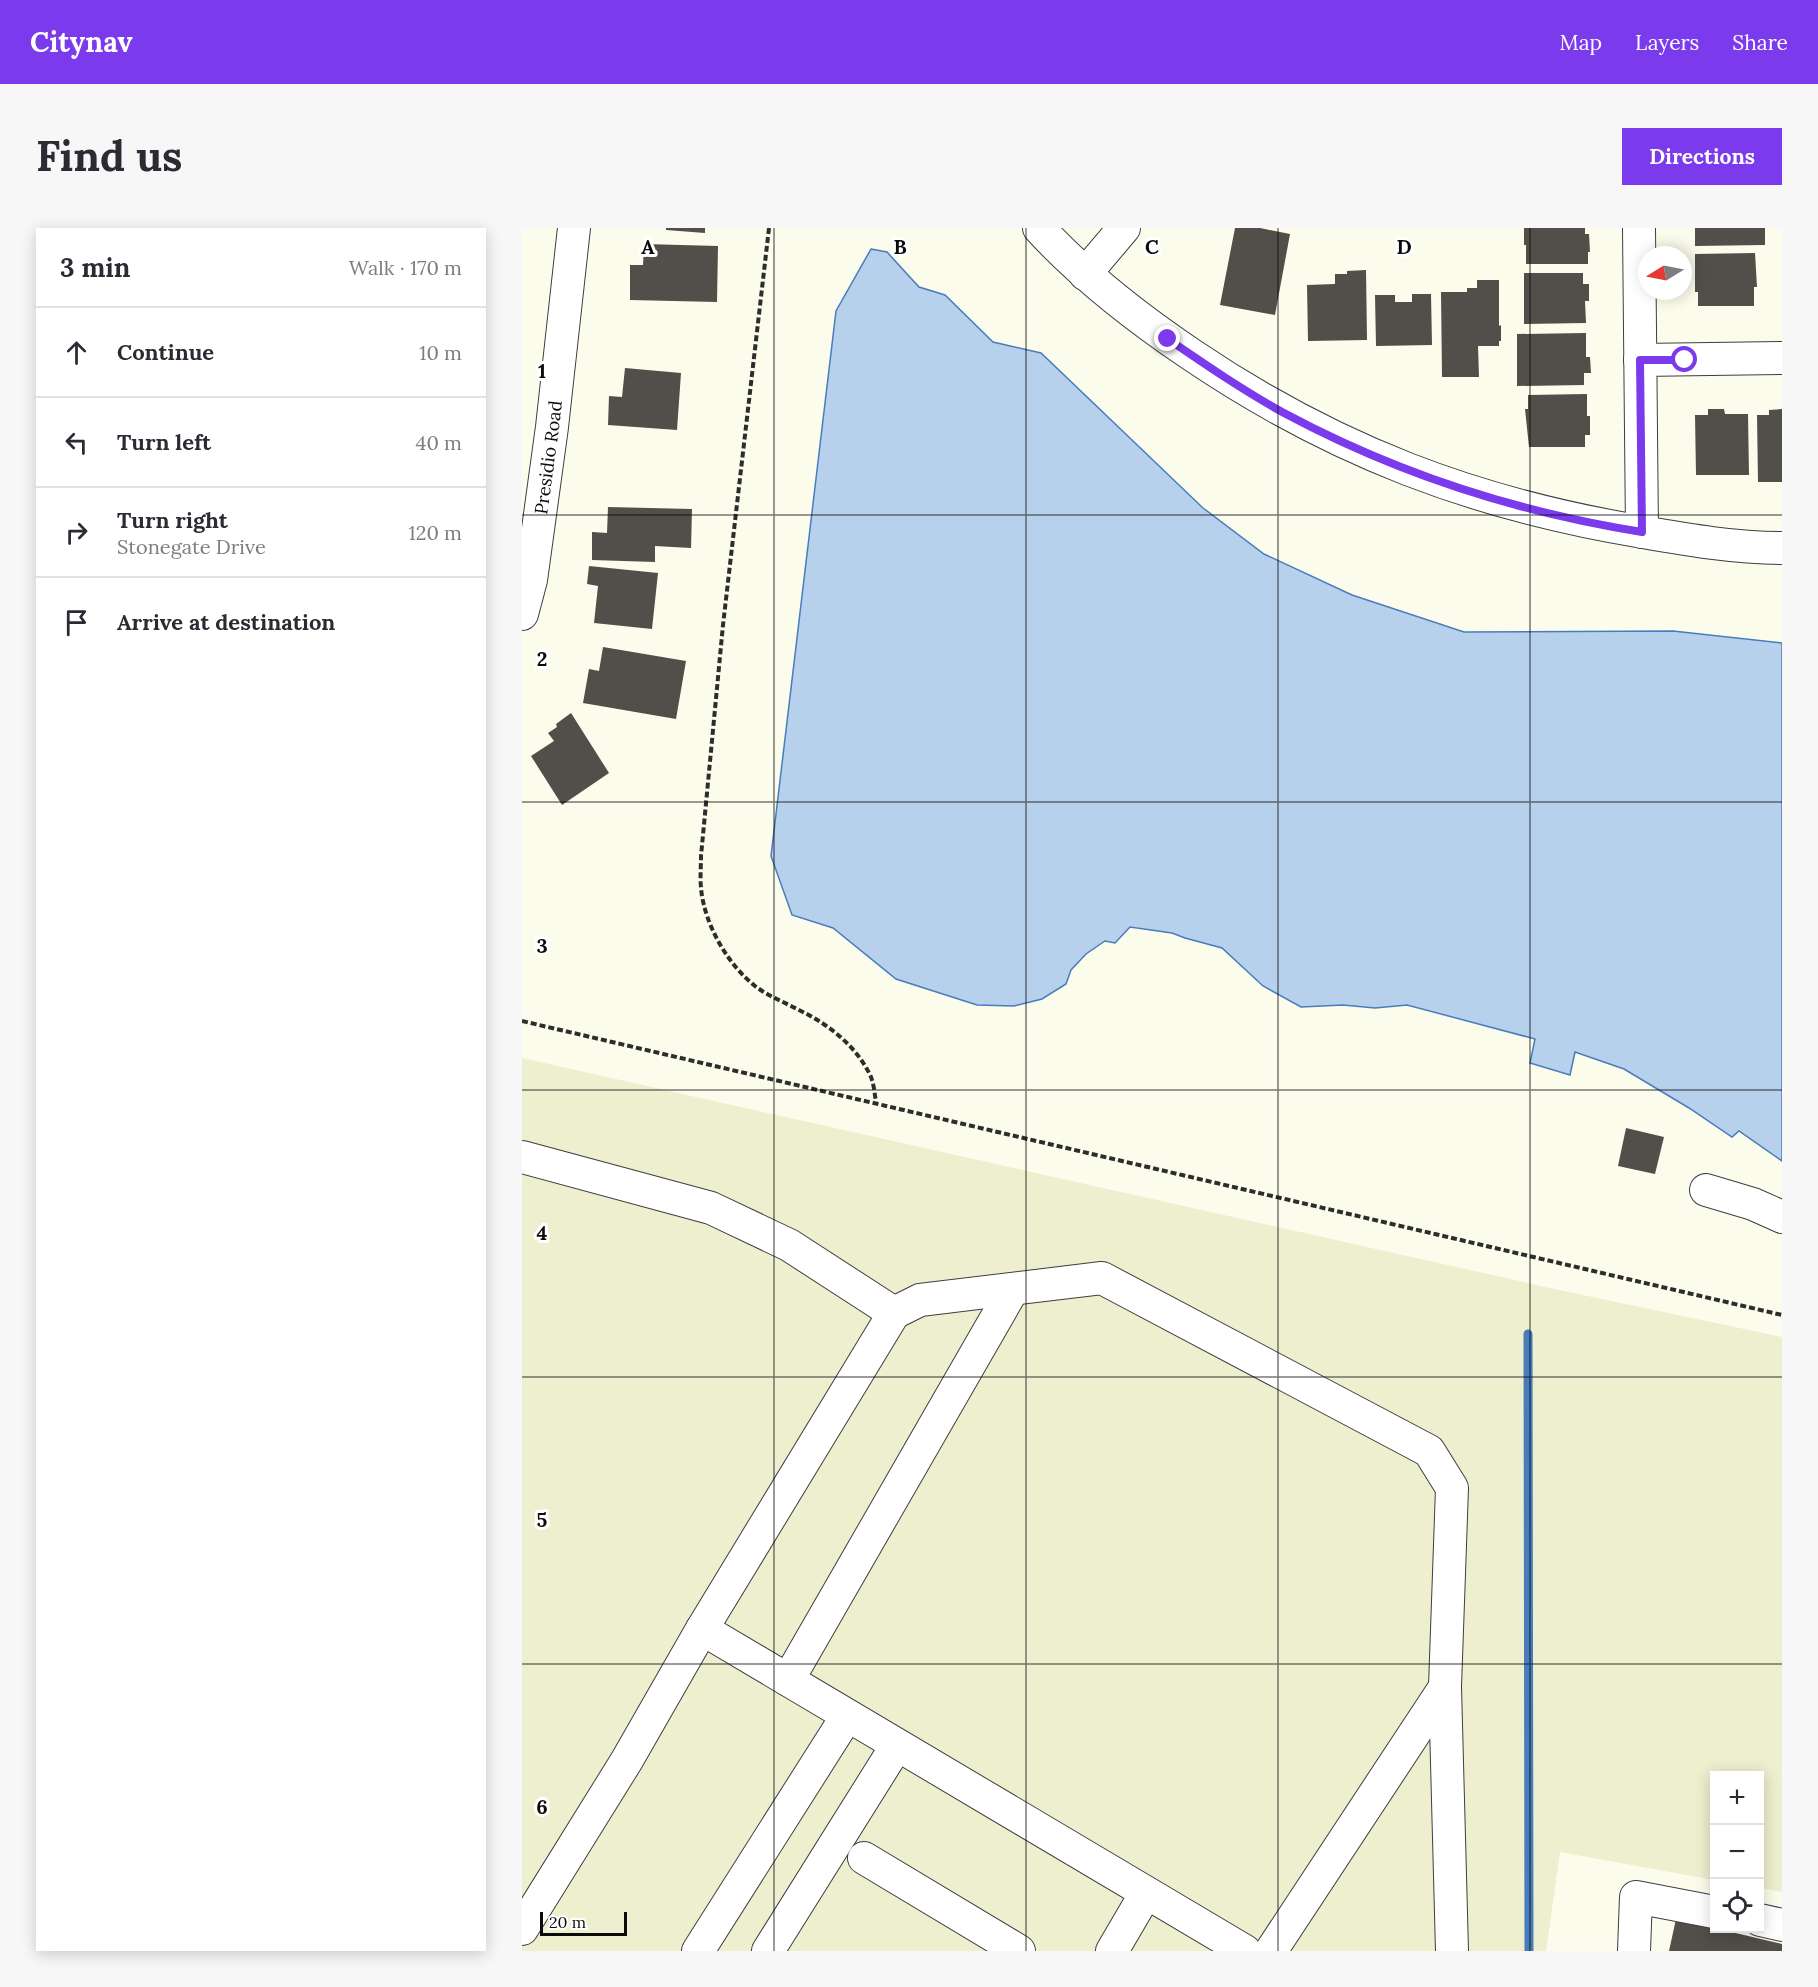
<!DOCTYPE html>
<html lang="en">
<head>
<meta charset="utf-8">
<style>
  :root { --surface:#fff; --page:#f7f7f7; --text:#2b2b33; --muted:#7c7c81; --line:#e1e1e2; --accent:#7c3aed }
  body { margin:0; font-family:Lora,serif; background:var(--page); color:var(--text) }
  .controls { position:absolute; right:18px; bottom:18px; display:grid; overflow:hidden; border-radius:0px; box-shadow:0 3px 15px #0003 }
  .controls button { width:54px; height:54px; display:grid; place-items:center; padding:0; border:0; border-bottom:2px solid var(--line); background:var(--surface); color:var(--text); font:30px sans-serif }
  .compass { position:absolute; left:1116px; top:18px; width:54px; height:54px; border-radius:50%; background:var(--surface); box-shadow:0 3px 15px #0003; rotate:260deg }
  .scale { position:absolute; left:18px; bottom:15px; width:87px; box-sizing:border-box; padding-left:6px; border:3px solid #0b0b0b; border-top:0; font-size:16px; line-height:21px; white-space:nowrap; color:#0b0b0b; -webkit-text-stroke:4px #fff; paint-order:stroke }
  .stop { position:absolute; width:18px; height:18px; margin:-14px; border:4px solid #7c3aed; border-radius:50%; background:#fff }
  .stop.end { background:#7c3aed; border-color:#fff; box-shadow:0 2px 6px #0008 }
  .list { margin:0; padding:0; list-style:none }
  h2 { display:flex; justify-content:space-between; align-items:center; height:78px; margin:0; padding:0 24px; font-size:26px }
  h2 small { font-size:20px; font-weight:400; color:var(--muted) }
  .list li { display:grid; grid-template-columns:39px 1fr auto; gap:18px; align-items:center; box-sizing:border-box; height:90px; padding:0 24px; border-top:2px solid var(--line) }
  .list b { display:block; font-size:22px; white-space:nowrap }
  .list p { margin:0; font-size:20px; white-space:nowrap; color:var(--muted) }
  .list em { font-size:20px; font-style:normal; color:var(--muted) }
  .icon { flex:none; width:33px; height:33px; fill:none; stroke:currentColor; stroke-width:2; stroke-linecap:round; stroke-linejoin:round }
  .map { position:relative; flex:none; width:1260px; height:1723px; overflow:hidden; border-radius:0px }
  header { display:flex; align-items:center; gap:36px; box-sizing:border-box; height:84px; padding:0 30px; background:var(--accent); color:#fff }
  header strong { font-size:28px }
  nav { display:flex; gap:33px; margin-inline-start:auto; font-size:21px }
  .intro { display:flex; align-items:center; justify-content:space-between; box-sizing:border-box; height:144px; padding:0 36px }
  h1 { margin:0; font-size:42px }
  .button { padding:15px 27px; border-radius:0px; background:var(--accent); color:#fff; font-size:21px; font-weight:700 }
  main { display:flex; gap:36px; padding:0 36px }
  aside { flex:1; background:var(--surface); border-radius:0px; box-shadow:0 3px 15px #0003 }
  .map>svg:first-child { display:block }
  .farmland { fill:#edefcf }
  .water { fill:#b7d1ed; stroke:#487cbb; stroke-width:1.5 }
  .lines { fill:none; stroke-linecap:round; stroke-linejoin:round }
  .stream { stroke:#487cbb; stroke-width:9 }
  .building { fill:#524e49 }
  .minor-casing { stroke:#3e3e3e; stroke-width:34 }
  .path { stroke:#2d2d2d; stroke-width:4; stroke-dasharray:6 3; stroke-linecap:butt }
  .minor { stroke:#fff; stroke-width:32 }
  .route { stroke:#7c3aed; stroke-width:8 }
  .grid { fill:none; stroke:#0b0b0b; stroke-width:1.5; stroke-opacity:0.55 }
  .labels { text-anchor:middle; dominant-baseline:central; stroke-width:6; stroke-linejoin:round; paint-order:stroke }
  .street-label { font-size:18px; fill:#0b0b0b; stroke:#fff }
  .grid-label { font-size:20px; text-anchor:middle; font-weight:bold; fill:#0b0b0b; stroke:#fff; stroke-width:6; stroke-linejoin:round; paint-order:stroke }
</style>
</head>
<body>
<header>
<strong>Citynav</strong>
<nav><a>Map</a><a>Layers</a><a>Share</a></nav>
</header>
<div class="intro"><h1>Find us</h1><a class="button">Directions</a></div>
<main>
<aside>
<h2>3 min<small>Walk · 170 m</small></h2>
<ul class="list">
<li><svg class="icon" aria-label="ahead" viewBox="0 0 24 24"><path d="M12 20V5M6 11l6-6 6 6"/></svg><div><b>Continue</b></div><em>10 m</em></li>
<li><svg class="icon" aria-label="left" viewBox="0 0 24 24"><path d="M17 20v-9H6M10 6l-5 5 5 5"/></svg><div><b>Turn left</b></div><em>40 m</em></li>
<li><svg class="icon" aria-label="right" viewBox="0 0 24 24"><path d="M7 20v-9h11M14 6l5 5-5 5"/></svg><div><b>Turn right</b><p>Stonegate Drive</p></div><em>120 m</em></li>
<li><svg class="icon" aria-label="arrive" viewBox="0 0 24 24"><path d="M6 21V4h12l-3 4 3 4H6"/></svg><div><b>Arrive at destination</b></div></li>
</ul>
</aside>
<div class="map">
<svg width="1260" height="1723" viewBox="0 0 1260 1723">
  <rect width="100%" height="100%" fill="#fcfcec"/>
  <path class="farmland" d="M 0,830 L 1037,1062 L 1260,1109 L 1260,1664 L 1238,1660 L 1238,1548 L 1192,1548 L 1192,1652 L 1038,1624 L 1024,1723 L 0,1723 Z"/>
  <path class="water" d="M 349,21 L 365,24 L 397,59 L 423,67 L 471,114 L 519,125 L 681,280 L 742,326 L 830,367 L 942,404 L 1151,403 L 1260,415 L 1260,933 L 1217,903 L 1210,909 L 1167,880 L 1102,841 L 1053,824 L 1048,847 L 1008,835 L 1013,811 L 885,777 L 853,780 L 821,777 L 779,779 L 741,758 L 700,720 L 663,710 L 650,705 L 608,699 L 593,715 L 583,713 L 564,726 L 549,742 L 544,756 L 520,771 L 492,778 L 455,777 L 374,751 L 311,700 L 270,687 L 249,628 L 314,83 Z"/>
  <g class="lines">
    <path class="stream" d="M 1006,1106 L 1007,1723"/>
  </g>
  <path class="building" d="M 144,0 L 183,0 L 183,5 L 144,2 Z
    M 713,0 L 738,0 L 768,6 L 753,87 L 698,77 Z
    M 1002,0 L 1063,0 L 1063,6 L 1067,6 L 1068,24 L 1066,24 L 1066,36 L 1004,36 L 1004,17 L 1002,17 Z
    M 1173,0 L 1243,0 L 1243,17 L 1173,18 Z
    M 122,16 L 196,18 L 195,74 L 108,72 L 108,37 L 121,37 Z
    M 1233,25 L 1235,59 L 1232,59 L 1232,78 L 1176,78 L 1176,64 L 1173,64 L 1173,26 Z
    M 844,42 L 845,112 L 786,113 L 785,57 L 813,56 L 813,46 L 825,46 L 825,43 Z
    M 1002,45 L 1061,45 L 1061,56 L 1067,56 L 1067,73 L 1063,73 L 1064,95 L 1002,96 Z
    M 955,52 L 977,52 L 977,98 L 979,97 L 979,113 L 977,113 L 977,118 L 956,118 L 957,149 L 920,149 L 919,64 L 945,64 L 945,60 L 955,60 Z
    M 890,66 L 909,66 L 910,117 L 854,118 L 853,67 L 873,67 L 873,74 L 890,74 Z
    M 1064,105 L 1064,129 L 1068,129 L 1069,145 L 1062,145 L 1062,157 L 995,158 L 995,106 Z
    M 103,140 L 159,145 L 155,202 L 86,197 L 87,168 L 100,169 Z
    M 1065,166 L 1065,188 L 1068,188 L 1068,207 L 1063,207 L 1063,219 L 1007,219 L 1003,181 L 1006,181 L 1006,167 Z
    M 1186,181 L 1202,181 L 1203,186 L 1226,186 L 1227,247 L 1174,247 L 1173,187 L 1186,187 Z
    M 1260,181 L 1260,254 L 1236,254 L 1235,187 L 1247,187 L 1247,182 Z
    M 86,279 L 170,281 L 169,320 L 133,318 L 133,334 L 70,332 L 70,304 L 85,305 Z
    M 67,338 L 136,345 L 130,401 L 72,395 L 76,358 L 65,356 Z
    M 81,419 L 164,433 L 154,491 L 61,475 L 67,441 L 77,443 Z
    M 49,485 L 87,545 L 40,577 L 9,528 L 32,513 L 26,505 L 35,499 L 34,496 Z
    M 1104,900 L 1142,909 L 1133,946 L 1096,938 Z
    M 1154,1691 L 1260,1716 L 1260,1723 L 1147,1723 Z"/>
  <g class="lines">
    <g class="minor-casing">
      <g id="minor">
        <path d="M 517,0 C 562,49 615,90 670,127 C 812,223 952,276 1121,304 C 1167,312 1213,320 1260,320"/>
        <path d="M 1117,0 L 1120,304"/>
        <path d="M 563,46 L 602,0"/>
        <path d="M 1118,132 L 1260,130"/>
        <path id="s1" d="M 0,386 L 9,352 L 30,199 L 52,0"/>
        <path d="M 0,929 L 189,980 L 267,1017 L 372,1085"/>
        <path d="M 1184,962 L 1231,976 L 1260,989"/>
        <path d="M 180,1401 L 723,1723"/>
        <path d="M 266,1452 L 491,1061"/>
        <path d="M 342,1630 L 497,1723"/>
        <path d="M 1238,1692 L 1260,1697"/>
        <path d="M 0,1701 L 105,1532 L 180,1401 L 372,1085 L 398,1072 L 580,1050 L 907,1223 L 930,1260 L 923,1459 L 930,1723"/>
        <path d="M 176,1723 L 325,1488"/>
        <path d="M 246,1723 L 375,1517"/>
        <path d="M 590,1723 L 624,1665"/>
        <path d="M 749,1723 L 923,1459"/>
        <path d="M 1112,1723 L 1114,1669 L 1192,1684"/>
      </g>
    </g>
    <path class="path" d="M 247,0 L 201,397 L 179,628 C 179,638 178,649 179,660 C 182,695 205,736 233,758 C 246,768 262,774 277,782 C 306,796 335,818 349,849 C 352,857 353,867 354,876
      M 0,793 L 1260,1087"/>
    <use href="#minor" class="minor"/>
  </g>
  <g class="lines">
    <path class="route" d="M 646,111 C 684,137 722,163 762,185 C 874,245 994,284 1120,304 L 1118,132 L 1163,132"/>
  </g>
  <path class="grid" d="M 252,0 L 252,1723M 504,0 L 504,1723M 756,0 L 756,1723M 1008,0 L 1008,1723M 0,287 L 1260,287M 0,574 L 1260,574M 0,862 L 1260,862M 0,1149 L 1260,1149M 0,1436 L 1260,1436"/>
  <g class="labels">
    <g class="street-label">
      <text stroke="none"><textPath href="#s1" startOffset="159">Presidio Road</textPath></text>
    </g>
  </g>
  <g class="grid-label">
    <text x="126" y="26">A</text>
    <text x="378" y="26">B</text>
    <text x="630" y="26">C</text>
    <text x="882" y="26">D</text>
    <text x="20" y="150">1</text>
    <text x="20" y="438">2</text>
    <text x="20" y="725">3</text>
    <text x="20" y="1012">4</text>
    <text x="20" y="1299">5</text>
    <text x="20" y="1586">6</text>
  </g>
</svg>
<div class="controls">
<button>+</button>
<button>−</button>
<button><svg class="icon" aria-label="locate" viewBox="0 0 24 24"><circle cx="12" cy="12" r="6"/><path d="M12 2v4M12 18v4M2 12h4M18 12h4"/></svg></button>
</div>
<svg class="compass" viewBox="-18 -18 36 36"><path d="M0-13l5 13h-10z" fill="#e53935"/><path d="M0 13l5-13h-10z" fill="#7c7c81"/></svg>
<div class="scale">20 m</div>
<div class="stop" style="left:1163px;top:132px"></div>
<div class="stop end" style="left:646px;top:111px"></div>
</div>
</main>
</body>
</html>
